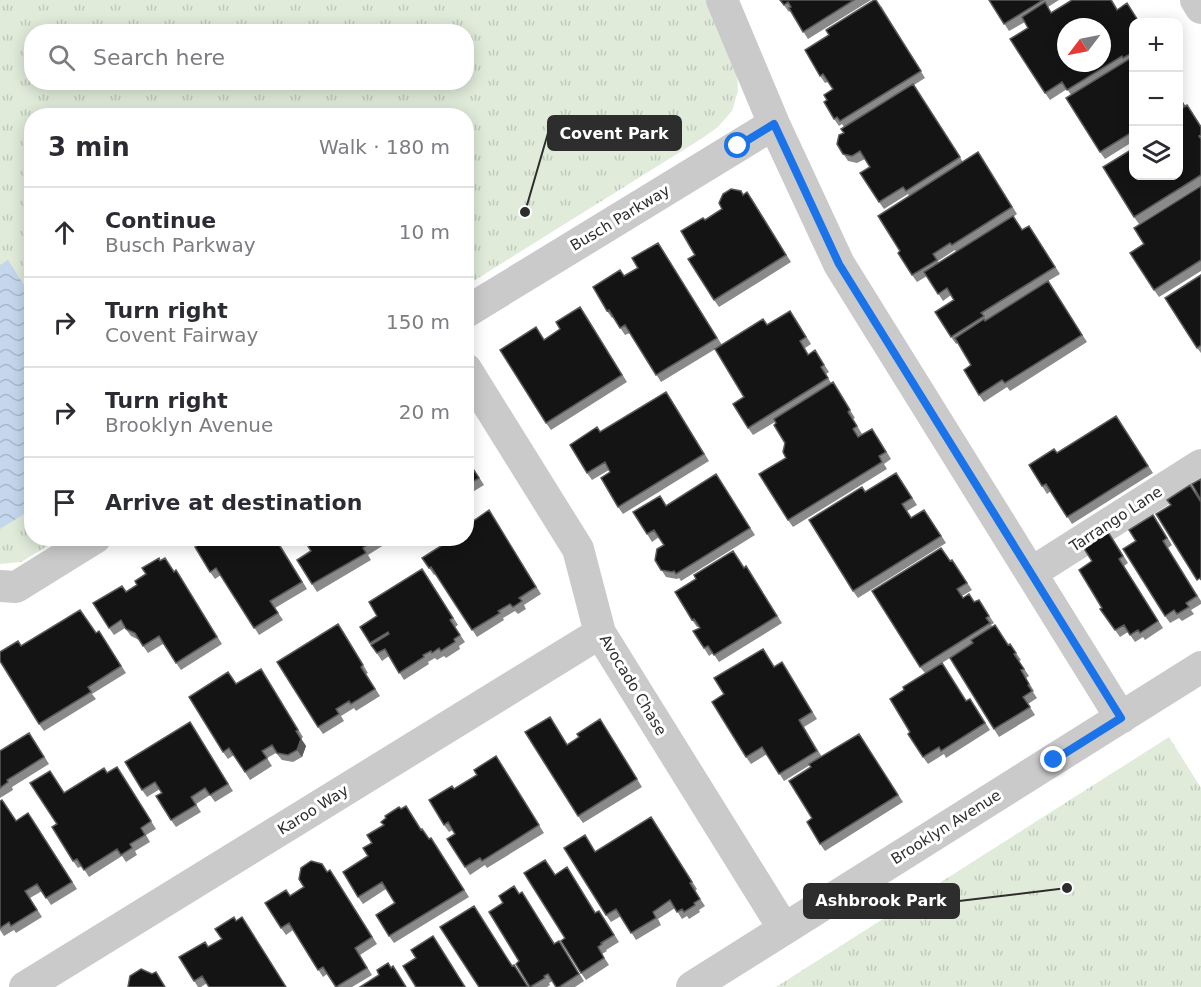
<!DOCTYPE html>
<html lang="en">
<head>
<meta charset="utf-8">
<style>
  :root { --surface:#fff; --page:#f7f7f7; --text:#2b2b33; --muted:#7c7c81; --line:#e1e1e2 }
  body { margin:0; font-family:"DejaVu Sans",sans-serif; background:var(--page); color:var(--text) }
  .controls { position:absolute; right:18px; top:18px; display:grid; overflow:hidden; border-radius:12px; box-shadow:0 3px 15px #0003 }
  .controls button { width:54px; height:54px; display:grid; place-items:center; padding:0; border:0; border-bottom:2px solid var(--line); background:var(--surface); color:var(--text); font:30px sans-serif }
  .compass { position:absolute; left:1057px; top:18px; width:54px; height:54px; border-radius:50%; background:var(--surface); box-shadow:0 3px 15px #0003; rotate:238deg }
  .stop { position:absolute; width:18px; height:18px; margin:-14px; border:4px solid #1a73e8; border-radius:50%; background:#fff }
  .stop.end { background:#1a73e8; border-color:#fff; box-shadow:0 2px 6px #0008 }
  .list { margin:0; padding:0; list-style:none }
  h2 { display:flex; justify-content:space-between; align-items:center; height:78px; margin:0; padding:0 24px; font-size:26px }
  h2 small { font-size:20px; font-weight:400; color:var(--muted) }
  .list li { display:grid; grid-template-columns:39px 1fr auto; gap:18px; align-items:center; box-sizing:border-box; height:90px; padding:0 24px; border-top:2px solid var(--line) }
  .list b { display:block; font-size:22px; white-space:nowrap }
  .list p { margin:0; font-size:20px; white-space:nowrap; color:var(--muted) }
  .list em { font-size:20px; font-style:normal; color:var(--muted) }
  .icon { flex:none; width:33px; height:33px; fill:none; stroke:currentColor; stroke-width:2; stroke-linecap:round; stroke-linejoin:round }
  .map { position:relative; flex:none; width:1201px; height:987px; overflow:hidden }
  .search { position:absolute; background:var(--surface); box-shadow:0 3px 15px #0003; left:24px; top:24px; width:450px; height:66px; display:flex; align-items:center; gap:15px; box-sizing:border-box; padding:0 21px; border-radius:24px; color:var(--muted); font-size:22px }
  .panel { position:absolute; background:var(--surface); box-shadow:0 3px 15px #0003; left:24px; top:108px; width:450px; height:438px; border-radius:24px }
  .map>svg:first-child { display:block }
  .park { fill:url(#park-tufts); fill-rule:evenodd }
  .water { fill:url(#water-waves) }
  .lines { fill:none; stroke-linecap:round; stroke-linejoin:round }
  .minor { stroke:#cacaca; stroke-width:32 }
  .wall { fill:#8a8a8a; fill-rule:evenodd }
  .shaded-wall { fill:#5a5a5a }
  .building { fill:#141414; stroke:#5a5a5a; stroke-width:1.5; fill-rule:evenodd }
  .route { stroke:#1a73e8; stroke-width:8 }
  .labels { text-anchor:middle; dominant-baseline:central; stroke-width:6; stroke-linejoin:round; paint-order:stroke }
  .street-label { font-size:15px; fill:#2d2d2d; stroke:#fff }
  .leader { fill:none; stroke:#2d2d2d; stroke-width:2 }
  .callout-dot { fill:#2d2d2d; stroke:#fff; stroke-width:2 }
  .callout { fill:#2d2d2d; stroke:#2d2d2d; stroke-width:2 }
  .callout-label { font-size:16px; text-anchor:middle; font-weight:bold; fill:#fff }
</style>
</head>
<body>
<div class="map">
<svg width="1201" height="987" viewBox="0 0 1201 987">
  <defs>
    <pattern id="park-tufts" width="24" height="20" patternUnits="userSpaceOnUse" patternTransform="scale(1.5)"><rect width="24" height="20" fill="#e0ebda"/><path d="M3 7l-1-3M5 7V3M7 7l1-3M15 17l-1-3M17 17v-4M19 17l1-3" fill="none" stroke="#c0cabb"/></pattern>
    <pattern id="water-waves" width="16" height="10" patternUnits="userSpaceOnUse" patternTransform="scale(1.5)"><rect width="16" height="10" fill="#c4d7ec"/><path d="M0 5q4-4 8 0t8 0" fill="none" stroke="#a9b9cb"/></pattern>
  </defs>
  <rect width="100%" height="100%" fill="#fff"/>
  <path class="park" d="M 0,0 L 707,0 L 737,68 L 738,91 L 732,111 L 718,127 L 701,139 L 467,285 L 466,116 L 32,116 L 32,538 L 59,539 L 21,562 L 0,564 ZM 32,32 L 466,32 L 466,82 L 32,82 Z
    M 1169,737 L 1201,788 L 1201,987 L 776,987 Z"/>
  <path class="water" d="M 8,260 L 31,296 L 32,509 L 0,529 L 0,265 Z"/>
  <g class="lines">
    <path class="minor" d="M 722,0 L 774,124 L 839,264 L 1121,718
      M 1196,0 L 1201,8
      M 466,312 L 774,124
      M 466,369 L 578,549 L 600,633 L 784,929
      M 1031,573 L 1201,465
      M 0,586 L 16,587 L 95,538
      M 25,987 L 600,633
      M 692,987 L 1201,667"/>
  </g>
  <path class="wall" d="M 780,0 L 871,0 L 808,39 L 790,11 L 789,12 Z
    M 989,0 L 1059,0 L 1048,7 L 1052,13 L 1072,0 L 1112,0 L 1118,10 L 1134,22 L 1134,141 L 1105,159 L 1100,152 L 1071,95 L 1067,89 L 1050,100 L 1045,93 L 1028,28 L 1025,22 L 1009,31 Z
    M 881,6 L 925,78 L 914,85 L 963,162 L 978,152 L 1017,214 L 1013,217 L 1022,230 L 1034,233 L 1060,274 L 1048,281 L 1087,342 L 1010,391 L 1007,387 L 984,402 L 979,395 L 971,365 L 958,343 L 956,344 L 951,337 L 954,300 L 951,295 L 943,301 L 927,276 L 917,282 L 912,275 L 900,251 L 909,196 L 908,194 L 884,209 L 879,202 L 870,167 L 865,159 L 857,163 L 848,161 L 837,144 L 844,133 L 844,127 L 842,124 L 839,126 L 834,119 L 827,100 L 833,89 L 828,82 L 825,83 L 820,76 ZM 955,250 L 956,252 L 939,263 L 938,261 Z
    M 1179,96 L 1185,106 L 1187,105 L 1201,126 L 1201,185 L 1139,224 L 1134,217 L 1179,176 Z
    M 1201,186 L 1201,271 L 1159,297 L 1154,290 L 1144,244 Z
    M 743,195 L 752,199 L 791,262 L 719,307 L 714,300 L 695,255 L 705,220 Z
    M 663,250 L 722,345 L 661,382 L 630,333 L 625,335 L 613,317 L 612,318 L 607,311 L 625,276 Z
    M 1201,275 L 1201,353 L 1197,348 Z
    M 585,314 L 627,382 L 551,430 L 546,423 L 544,339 Z
    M 795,318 L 811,344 L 805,348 L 809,355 L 820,358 L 829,372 L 826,374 L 831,383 L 838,390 L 855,418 L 853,419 L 862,434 L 858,436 L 859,437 L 877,436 L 891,459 L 884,464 L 887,469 L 793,527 L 788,520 L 785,443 L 775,422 L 753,435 L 748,428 L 744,397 L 767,325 Z
    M 671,399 L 709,461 L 623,514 L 618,507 L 610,472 L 609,470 L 592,480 L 587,473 L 600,432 Z
    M 1116,416 L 1153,473 L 1072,524 L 1051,491 L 1047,494 L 1042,486 L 1057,453 Z
    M 466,457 L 484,485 L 466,496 Z
    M 901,480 L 917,505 L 907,511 L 912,518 L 929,517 L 946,543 L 858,598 L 853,591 L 866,492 Z
    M 721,482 L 755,535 L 681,581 L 679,578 L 677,579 L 666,577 L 655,560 L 664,545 L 659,537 L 652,542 L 647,534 L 666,506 Z
    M 489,510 L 541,594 L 524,605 L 526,609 L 518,614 L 515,611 L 503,618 L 504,620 L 477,637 L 436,574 L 434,575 L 429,568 L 441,546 L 472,521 Z
    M 1158,522 L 1172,545 L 1168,548 L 1201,601 L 1201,604 L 1191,610 L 1194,614 L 1182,621 L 1179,618 L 1170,623 L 1165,616 L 1136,541 Z
    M 208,538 L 276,538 L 307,589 L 275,608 L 283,620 L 259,635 L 221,575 L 215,579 L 210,572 Z
    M 283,538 L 299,538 L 288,545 Z
    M 303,538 L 395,538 L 368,555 L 371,560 L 317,592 L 312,584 L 311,551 Z
    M 1113,539 L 1128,563 L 1124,566 L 1163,628 L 1145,640 L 1143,637 L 1135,642 L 1128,632 L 1120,637 L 1100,609 L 1102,608 L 1092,561 Z
    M 952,560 L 972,590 L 962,596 L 963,598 L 975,602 L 979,600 L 994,623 L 991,625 L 992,626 L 1008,645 L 1010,644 L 1021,660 L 1019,661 L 1029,676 L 1026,678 L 1034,691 L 1033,692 L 1037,698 L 1028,704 L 1035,715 L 999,737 L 994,729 L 973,643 L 942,663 L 966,701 L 975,706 L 990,730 L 946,758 L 944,754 L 928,764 L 923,757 L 910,732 L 925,673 L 920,667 L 950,561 Z
    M 160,561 L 181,578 L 222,644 L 181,670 L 163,644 L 148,653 L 139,640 L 131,636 L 125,628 L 114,635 L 109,628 L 126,592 L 137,585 Z
    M 746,566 L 782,623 L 719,662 L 713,653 L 709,656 L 704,648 L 700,628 L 699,626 L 697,627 L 692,620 Z
    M 427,576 L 458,625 L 455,627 L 465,642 L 459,646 L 460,649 L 446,658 L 444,656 L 437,660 L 435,658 L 428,662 L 429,664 L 404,680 L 389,656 L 382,661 L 370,643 L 377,616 Z
    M 99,631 L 126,673 L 92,694 L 96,699 L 44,731 L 39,724 L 22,646 L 96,633 Z
    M 343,631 L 368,673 L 366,674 L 380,696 L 356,711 L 354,708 L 341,716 L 344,721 L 323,734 L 318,727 Z
    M 782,662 L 817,719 L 804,727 L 822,757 L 859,734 L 903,802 L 825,851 L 820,844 L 812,818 L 811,767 L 810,765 L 784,781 L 767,754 L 751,764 L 746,757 L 775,667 Z
    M 261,669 L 303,737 L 301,739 L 306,746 L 302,757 L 293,762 L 282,760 L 276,753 L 267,758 L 272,766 L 250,780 L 234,755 L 228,759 L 223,752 L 236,684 Z
    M 550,717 L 567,744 L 579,737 L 600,719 L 642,787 L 583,823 L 578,816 Z
    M 190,722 L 233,791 L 215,802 L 210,795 L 196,804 L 201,812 L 176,827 L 171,820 L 162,793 L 160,789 L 147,797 L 142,790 Z
    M 34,740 L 49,764 L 12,787 L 13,790 L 0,798 L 0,751 Z
    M 500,763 L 544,833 L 487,868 L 485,865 L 470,875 L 465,867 L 455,834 L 453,830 L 449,832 L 444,825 L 454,789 Z
    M 107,773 L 122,774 L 156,829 L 146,835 L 150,842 L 135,851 L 137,855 L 126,862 L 122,856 L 89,877 L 82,866 L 78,868 L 73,861 L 57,824 L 64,793 Z
    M 0,801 L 16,821 L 33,820 L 77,889 L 51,905 L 42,891 L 30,898 L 42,917 L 16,933 L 14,930 L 4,936 L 0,930 Z
    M 401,809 L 429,839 L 436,845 L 469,897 L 394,943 L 389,936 L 395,903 L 386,889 L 363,904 L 358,897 L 372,843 L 384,825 L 386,818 Z
    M 651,817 L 697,889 L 695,891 L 705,906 L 699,910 L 700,912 L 689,919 L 687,916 L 682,919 L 675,908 L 658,919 L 661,925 L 636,940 L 621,916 L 611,922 L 606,915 L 596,852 Z
    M 567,867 L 596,913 L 604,918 L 619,942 L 606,950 L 607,951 L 602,954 L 609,965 L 586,980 L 581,973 L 565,938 L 555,875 Z
    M 327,872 L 335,877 L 377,944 L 360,955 L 372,975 L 352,987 L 335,987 L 327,974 L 323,977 L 293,930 L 286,935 L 281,928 L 290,896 Z
    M 522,892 L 555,944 L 559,941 L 584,981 L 575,987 L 556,987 L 553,981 L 549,983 L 550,985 L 547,987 L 530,987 L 519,961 L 519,894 Z
    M 242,917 L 286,987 L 209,987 L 207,983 L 201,987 L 198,987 L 179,957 L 208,947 L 222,939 L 236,921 Z"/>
  <path class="shaded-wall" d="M 296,731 L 306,746 L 302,757 L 297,750 Z"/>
  <path class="building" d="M 780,0 L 854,0 L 803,32 L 789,8 L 791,7 L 788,2 L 784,5 Z
    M 874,0 L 876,0 L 921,71 L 840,121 L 837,117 L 834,119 L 824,102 L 827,100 L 824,95 L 833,89 L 823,74 L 820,76 L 805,50 L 829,35 L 826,30 Z
    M 989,0 L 1043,0 L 1004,24 Z
    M 1072,0 L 1111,0 L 1117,10 L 1127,3 L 1139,22 L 1134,22 L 1134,52 L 1123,58 L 1122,56 L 1067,90 L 1062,82 L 1045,93 L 1010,39 L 1028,28 L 1022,17 L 1045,2 L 1051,13 ZM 1066,27 L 1102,27 L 1102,63 L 1066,63 Z
    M 1134,56 L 1134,131 L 1100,152 L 1066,98 Z
    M 913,84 L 960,157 L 906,191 L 903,187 L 879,202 L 860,173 L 870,167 L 860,151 L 852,156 L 843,154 L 837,144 L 839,135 L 844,133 L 841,129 Z
    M 1179,96 L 1184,105 L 1179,109 Z
    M 1187,105 L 1201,127 L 1201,135 L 1199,136 L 1201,139 L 1201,175 L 1134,217 L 1103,167 L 1134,148 L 1134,176 L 1179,176 L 1179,110 Z
    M 978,152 L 1012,207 L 952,245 L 950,243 L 933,254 L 937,260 L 912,275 L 898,253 L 900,251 L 878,216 Z
    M 1201,186 L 1201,260 L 1154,290 L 1130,253 L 1144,244 L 1134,228 Z
    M 731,189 L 741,191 L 743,195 L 747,192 L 786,255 L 714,300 L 688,259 L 695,255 L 681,231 L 703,218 L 705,220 L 722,209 L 719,203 L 723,194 Z
    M 1013,216 L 1022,230 L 1029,226 L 1055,267 L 981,313 L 984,316 L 951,337 L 935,312 L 954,300 L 947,288 L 938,294 L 924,272 Z
    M 658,243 L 717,338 L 656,375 L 625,325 L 620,328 L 609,310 L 607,311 L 593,287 L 620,270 L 624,276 L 638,268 L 632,258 Z
    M 1201,275 L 1201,345 L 1197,348 L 1165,298 Z
    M 1048,281 L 1082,335 L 1005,383 L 1002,380 L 979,395 L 964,370 L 971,365 L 955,338 L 984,319 L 985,321 Z
    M 580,307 L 622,375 L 546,423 L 500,350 L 536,327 L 544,340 L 560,329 L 556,322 Z
    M 790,311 L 806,337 L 800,341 L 808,355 L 815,350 L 824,365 L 821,367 L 828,378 L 748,428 L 733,404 L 744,397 L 715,349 L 763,319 L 767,325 Z
    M 833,382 L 850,410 L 848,412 L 857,426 L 853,429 L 858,437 L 872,429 L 886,452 L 879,456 L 882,462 L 788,520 L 759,474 L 786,458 L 783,452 L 785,443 L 774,425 L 776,423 L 774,419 Z
    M 666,392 L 704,454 L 618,507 L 601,478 L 610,472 L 605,462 L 587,473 L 570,445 L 597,427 L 600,432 Z
    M 1116,416 L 1148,466 L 1067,517 L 1046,484 L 1042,486 L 1029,465 L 1054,449 L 1057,453 Z
    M 466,458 L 479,478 L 466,486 Z
    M 896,473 L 912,498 L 902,504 L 911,518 L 924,510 L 941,536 L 853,591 L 809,520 L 862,487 L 865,492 Z
    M 716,474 L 750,528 L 676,574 L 674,571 L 672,572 L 661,570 L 655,560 L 657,549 L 664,545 L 654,530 L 647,534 L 633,512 L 660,496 L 666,506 Z
    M 1201,479 L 1201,500 L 1192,484 Z
    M 1190,485 L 1201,502 L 1201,580 L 1200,578 L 1197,580 L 1156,514 L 1171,505 L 1167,500 Z
    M 489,510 L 536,587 L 519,598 L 522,601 L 513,607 L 510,604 L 498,611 L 500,613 L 472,630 L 431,567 L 429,568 L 422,558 L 441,546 L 439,543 L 446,538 L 466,538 L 466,513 L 472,522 Z
    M 1153,515 L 1167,538 L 1163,541 L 1197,596 L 1186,603 L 1189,607 L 1177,614 L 1174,610 L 1165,616 L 1123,549 L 1136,541 L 1129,530 Z
    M 1108,532 L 1123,556 L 1119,559 L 1158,621 L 1140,633 L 1138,630 L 1130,635 L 1124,625 L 1115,630 L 1100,609 L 1102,608 L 1079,570 L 1092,561 L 1083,547 Z
    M 208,538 L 224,538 L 225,539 L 226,538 L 275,538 L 302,582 L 270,601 L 278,613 L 254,628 L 216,568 L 210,572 L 195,547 Z
    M 303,538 L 378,538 L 363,548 L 366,553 L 312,584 L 297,560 L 311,551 Z
    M 941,548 L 950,561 L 952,560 L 967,583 L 957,589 L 963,598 L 969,594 L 974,602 L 979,600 L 989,616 L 986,618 L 990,623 L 920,667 L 872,591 Z
    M 733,551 L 744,568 L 746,566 L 777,616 L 714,655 L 708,646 L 704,648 L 693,631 L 700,628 L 694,619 L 692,620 L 675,592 L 696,579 L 694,575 Z
    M 159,558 L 160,561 L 165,558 L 174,572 L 176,570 L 217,637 L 176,663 L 159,636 L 143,646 L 135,633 L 126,629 L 121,620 L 109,628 L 93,603 L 122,586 L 126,592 L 137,585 L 135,581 L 146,574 L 142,568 Z
    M 422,569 L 453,618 L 450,620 L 460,635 L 454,639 L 455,642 L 441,651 L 439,648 L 432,653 L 431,651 L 423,655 L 424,657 L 399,673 L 385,649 L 377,653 L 371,645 L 389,634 L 388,632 L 370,643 L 360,627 L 377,616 L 369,602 Z
    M 80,610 L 96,633 L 99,631 L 121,666 L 88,687 L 91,692 L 39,724 L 0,661 L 0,652 L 18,641 L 21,646 Z
    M 338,624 L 363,665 L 361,667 L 375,689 L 351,704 L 349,701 L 336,709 L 339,714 L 318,727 L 277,662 Z
    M 995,625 L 1008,645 L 1010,644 L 1016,653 L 1014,654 L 1024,669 L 1021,670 L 1029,684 L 1028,685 L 1032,691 L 1023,697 L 1030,707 L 994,729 L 950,658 L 973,643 L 971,640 Z
    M 763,649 L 774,667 L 782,662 L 812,712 L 799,720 L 817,751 L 779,774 L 762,747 L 746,757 L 712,702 L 724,694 L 714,678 Z
    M 942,663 L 966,701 L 970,699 L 985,723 L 941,751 L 939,747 L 923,757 L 908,734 L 910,732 L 890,699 L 904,690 L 903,687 Z
    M 261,669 L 298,730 L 296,731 L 301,739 L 297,750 L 288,755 L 277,753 L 272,745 L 262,751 L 267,758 L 245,772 L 229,748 L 223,752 L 189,697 L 228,672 L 236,684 Z
    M 550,717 L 567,745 L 579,737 L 577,734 L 600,719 L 637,779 L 578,816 L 525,732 Z
    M 190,722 L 228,784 L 210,795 L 205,788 L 191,797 L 196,805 L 171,820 L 156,796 L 162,793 L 155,782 L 142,790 L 125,762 Z
    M 29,733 L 44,757 L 7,780 L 8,782 L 0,788 L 0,751 Z
    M 859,734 L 898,795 L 820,844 L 807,822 L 812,818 L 789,781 L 811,767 L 809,764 Z
    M 496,756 L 539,825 L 482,861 L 480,858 L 465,867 L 447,839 L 455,834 L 448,822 L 444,825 L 429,800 L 452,786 L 454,789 L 477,775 L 474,770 Z
    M 117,767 L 151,821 L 141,828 L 145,835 L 130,844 L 132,848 L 121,855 L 117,849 L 84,870 L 77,859 L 73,861 L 52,827 L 57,824 L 30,783 L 50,771 L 64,793 L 104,768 L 107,773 Z
    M 2,800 L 16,821 L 28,813 L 72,882 L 46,898 L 37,884 L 25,891 L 37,910 L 11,926 L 9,922 L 0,928 L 0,801 Z
    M 406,806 L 421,830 L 422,829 L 429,839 L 431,838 L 464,890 L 389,936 L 376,915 L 395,903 L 382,882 L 358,897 L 343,872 L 368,856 L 363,848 L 372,843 L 367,835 L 384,825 L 381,822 L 386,818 L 385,816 L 399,807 L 401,809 Z
    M 651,817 L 692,882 L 690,883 L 700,899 L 694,903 L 695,905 L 684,912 L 682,909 L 677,912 L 670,900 L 653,912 L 656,918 L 631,933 L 616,909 L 606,915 L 564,848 L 585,835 L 595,852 Z
    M 545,860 L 555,875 L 567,867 L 595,913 L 599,911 L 614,935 L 601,943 L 602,944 L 598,947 L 604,958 L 581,973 L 561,941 L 565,938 L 524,873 Z
    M 311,861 L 322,864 L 327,872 L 330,870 L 372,937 L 355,948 L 367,968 L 336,987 L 323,967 L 318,970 L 289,923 L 281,928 L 265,903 L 286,890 L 290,896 L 304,887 L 299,879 L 301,868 Z
    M 514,886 L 519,894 L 522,892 L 554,944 L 559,941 L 579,974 L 559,987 L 556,987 L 548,974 L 544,976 L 545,978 L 530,987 L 516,964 L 519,961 L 489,912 L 503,903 L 499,896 Z
    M 474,906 L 512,966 L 514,965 L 528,987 L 479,987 L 440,927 Z
    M 234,917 L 236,921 L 242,917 L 286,987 L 209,987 L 202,976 L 194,981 L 179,957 L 205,942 L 208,947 L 222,939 L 215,929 Z
    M 433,936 L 465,987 L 416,987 L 403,966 L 416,958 L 411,950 Z
    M 388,963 L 391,968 L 393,966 L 406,987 L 360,987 L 379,975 L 377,970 Z
    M 141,969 L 152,974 L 156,972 L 165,987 L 128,987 L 130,976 Z"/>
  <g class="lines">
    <path class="route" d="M 738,146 L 774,124 L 839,264 L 1121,718 L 1054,760"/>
  </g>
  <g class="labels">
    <g class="street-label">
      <text transform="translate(620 218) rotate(-31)">Busch Parkway</text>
      <text transform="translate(1116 519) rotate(-33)">Tarrango Lane</text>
      <text transform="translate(633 685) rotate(59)">Avocado Chase</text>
      <text transform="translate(313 810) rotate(-32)">Karoo Way</text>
      <text transform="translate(946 827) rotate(-32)">Brooklyn Avenue</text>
    </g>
  </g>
  <path class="leader" d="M525 212L548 133M1067 888L959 901"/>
  <g class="callout-dot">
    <circle cx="525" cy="212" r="6"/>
    <circle cx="1067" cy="888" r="6"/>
  </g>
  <g class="callout">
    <rect x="548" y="116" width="133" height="34" rx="6"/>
    <rect x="804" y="884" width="155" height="34" rx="6"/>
  </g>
  <g class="callout-label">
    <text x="614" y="139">Covent Park</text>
    <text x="881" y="906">Ashbrook Park</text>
  </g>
</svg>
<div class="controls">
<button>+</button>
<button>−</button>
<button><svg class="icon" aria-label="layers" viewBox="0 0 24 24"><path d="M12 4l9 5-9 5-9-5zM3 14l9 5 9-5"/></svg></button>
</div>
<svg class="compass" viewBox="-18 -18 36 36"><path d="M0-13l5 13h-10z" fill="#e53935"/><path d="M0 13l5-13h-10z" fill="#7c7c81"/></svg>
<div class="stop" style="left:738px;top:146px"></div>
<div class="stop end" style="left:1054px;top:760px"></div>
<div class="search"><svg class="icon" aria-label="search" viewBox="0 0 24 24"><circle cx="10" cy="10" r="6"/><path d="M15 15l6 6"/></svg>Search here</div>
<section class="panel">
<h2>3 min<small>Walk · 180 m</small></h2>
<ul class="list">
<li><svg class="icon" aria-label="ahead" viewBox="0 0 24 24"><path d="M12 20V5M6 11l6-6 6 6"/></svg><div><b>Continue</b><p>Busch Parkway</p></div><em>10 m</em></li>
<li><svg class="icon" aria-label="right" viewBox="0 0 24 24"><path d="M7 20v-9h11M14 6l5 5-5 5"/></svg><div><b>Turn right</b><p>Covent Fairway</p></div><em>150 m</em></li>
<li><svg class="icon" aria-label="right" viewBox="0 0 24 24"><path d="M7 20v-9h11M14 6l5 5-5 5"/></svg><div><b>Turn right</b><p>Brooklyn Avenue</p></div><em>20 m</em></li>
<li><svg class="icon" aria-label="arrive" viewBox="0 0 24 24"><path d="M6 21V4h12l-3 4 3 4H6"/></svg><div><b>Arrive at destination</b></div></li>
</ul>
</section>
</div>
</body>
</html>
